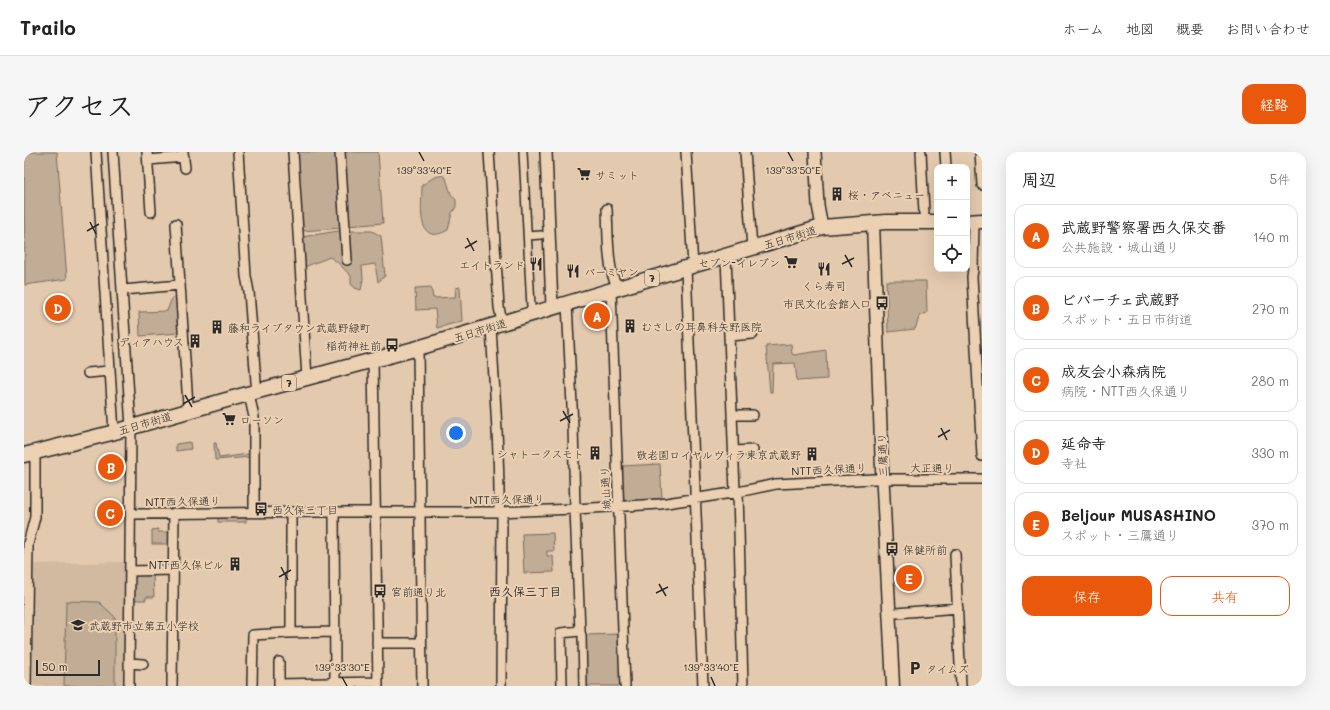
<!DOCTYPE html>
<html lang="ja">
<head>
<meta charset="utf-8">
<style>
  :root { --surface:#fff; --page:#f6f6f6; --text:#222; --muted:#767676; --line:#e0e0e0; --accent:#ea580c }
  body { margin:0; font-family:Mali,"Klee One",sans-serif; background:var(--page); color:var(--text) }
  .controls { position:absolute; right:12px; top:12px; display:grid; overflow:hidden; border-radius:8px; box-shadow:0 4px 16px #0002 }
  .controls button { width:36px; height:36px; display:grid; place-items:center; padding:0; border:0; border-bottom:1px solid var(--line); background:var(--surface); color:var(--text); font:20px sans-serif }
  .scale { position:absolute; left:12px; bottom:10px; width:64px; box-sizing:border-box; padding-left:4px; border:2px solid #2b2b2b; border-top:0; font-size:11px; line-height:14px; white-space:nowrap; color:#2b2b2b; -webkit-text-stroke:3px #ebd0b2; paint-order:stroke }
  .you { position:absolute; left:432px; top:281px; width:14px; height:14px; margin:-10px; border:3px solid #fff; border-radius:50%; background:#1a73e8; box-shadow:0 0 0 6px #1a73e833 }
  .badge { display:grid; place-items:center; width:26px; height:26px; border-radius:50%; background:var(--accent); color:#fff; font-size:13px; font-weight:700 }
  .pin { position:absolute; translate:-50% -50%; border:2px solid #fff; box-shadow:0 1px 4px #0006 }
  .list { margin:0; padding:0; list-style:none }
  h2 { display:flex; justify-content:space-between; align-items:center; height:52px; margin:0; padding:0 16px; font-size:17px }
  h2 small { font-size:13px; font-weight:400; color:var(--muted) }
  .list li { display:grid; grid-template-columns:26px 1fr auto; gap:12px; align-items:center; box-sizing:border-box; height:64px; margin:0 8px 8px; padding:0 8px; border:1px solid var(--line); border-radius:12px }
  .list b { display:block; font-size:15px; white-space:nowrap }
  .list p { margin:0; font-size:13px; white-space:nowrap; color:var(--muted) }
  .list em { font-size:13px; font-style:normal; color:var(--muted) }
  .actions { display:flex; gap:8px; padding:12px 16px }
  .actions a { flex:1; padding:9px 0; border:1px solid var(--accent); border-radius:12px; text-align:center; font-size:14px; color:var(--accent) }
  .actions .main { background:var(--accent); color:#fff }
  .icon { flex:none; width:22px; height:22px; fill:none; stroke:currentColor; stroke-width:2; stroke-linecap:round; stroke-linejoin:round }
  .map { position:relative; flex:none; width:958px; height:534px; overflow:hidden; border-radius:12px }
  header { display:flex; align-items:center; gap:24px; box-sizing:border-box; height:56px; padding:0 20px; background:var(--surface); border-bottom:1px solid var(--line) }
  header strong { font-size:19px }
  nav { display:flex; gap:22px; margin-inline-start:auto; font-size:14px }
  .intro { display:flex; align-items:center; justify-content:space-between; box-sizing:border-box; height:96px; padding:0 24px }
  h1 { margin:0; font-size:28px }
  .button { padding:10px 18px; border-radius:12px; background:var(--accent); color:#fff; font-size:14px; font-weight:700 }
  main { display:flex; gap:24px; padding:0 24px }
  aside { flex:1; background:var(--surface); border-radius:12px; box-shadow:0 4px 16px #0002 }
  .map>svg:first-child { display:block }
  .built { fill:#d2baa1 }
  .green { fill:#c1ac95; stroke:#766c60 }
  .lines { fill:none; stroke-linecap:round; stroke-linejoin:round }
  .pedestrian-casing { stroke:#2b2b2b; stroke-width:10 }
  .minor-casing { stroke:#2b2b2b; stroke-width:12 }
  .tertiary-casing { stroke:#2b2b2b; stroke-width:14 }
  .secondary-casing { stroke:#2b2b2b; stroke-width:15 }
  .primary-casing { stroke:#2b2b2b; stroke-width:17 }
  .pedestrian { stroke:#ebd0b2; stroke-width:7 }
  .minor { stroke:#ebd0b2; stroke-width:9 }
  .tertiary { stroke:#ebd0b2; stroke-width:11 }
  .secondary { stroke:#ebd0b2; stroke-width:12 }
  .primary { stroke:#ebd0b2; stroke-width:14 }
  .ticks { fill:none; stroke:#2b2b2b; stroke-width:1.5 }
  .labels { text-anchor:middle; dominant-baseline:central; stroke-width:4; stroke-linejoin:round; paint-order:stroke }
  .shield { fill:#ebd0b2; stroke:#655c54; stroke-width:1 }
  .shield-label { font-size:10px; font-weight:bold; fill:#2b2b2b }
  .poi-label { font-size:11px; fill:#2b2b2b; stroke:#ebd0b2; text-anchor:start }
  .street-label { font-size:11px; fill:#2b2b2b; stroke:#ebd0b2 }
  .neighbourhood-label { font-size:12px; font-weight:bold; fill:#2b2b2b; stroke:#ebd0b2 }
  .ticks-label { font-size:10px; text-anchor:middle; fill:#2b2b2b; stroke:#ebd0b2; stroke-width:4; stroke-linejoin:round; paint-order:stroke }
</style>
</head>
<body>
<header>
<strong>Trailo</strong>
<nav><a>ホーム</a><a>地図</a><a>概要</a><a>お問い合わせ</a></nav>
</header>
<div class="intro"><h1>アクセス</h1><a class="button">経路</a></div>
<main>
<div class="map">
<svg width="958" height="534" viewBox="0 0 958 534">
  <rect width="100%" height="100%" fill="#e3c9ad"/>
  <filter id="ink" filterUnits="userSpaceOnUse"><feTurbulence type="fractalNoise" baseFrequency=".025" numOctaves="2"/><feDisplacementMap in="SourceGraphic" scale="8" xChannelSelector="R" yChannelSelector="G"/><feConvolveMatrix kernelMatrix="1 2 1 2 8 2 1 2 1" color-interpolation-filters="sRGB"/></filter>
  <g filter="url(#ink)">
    <path class="built" d="M 103,410 L 102,534 L 4,534 L 7,412 Z"/>
    <path class="green" d="M 0,0 L 33,0 L 43,127 L 1,133 Z
      M 272,0 L 313,0 L 318,76 L 277,79 Z
      M 318,0 L 354,0 L 359,71 L 323,74 Z
      M 418,23 L 422,26 L 427,42 L 432,48 L 432,55 L 428,61 L 424,78 C 391,96 398,53 398,33 L 409,26 Z
      M 314,79 L 348,79 L 357,84 L 361,124 L 354,130 L 351,112 L 338,114 L 339,127 L 337,138 L 331,136 L 327,132 L 327,124 L 313,110 L 306,105 L 280,115 L 278,85 Z
      M 862,129 L 902,129 L 903,161 L 896,163 L 891,177 L 864,180 Z
      M 407,135 L 409,146 L 431,145 L 432,136 L 436,135 L 438,169 L 413,176 L 411,157 L 392,158 L 391,136 Z
      M 154,144 L 156,181 L 116,184 L 115,160 L 143,159 L 148,146 Z
      M 767,192 L 768,202 L 770,203 L 802,198 L 803,227 L 773,229 L 771,211 L 749,212 L 748,240 L 746,240 L 742,194 Z
      M 166,290 L 167,297 L 152,299 L 152,292 Z
      M 190,291 L 192,291 L 195,306 L 225,302 L 227,305 L 191,308 Z
      M 636,312 L 638,346 L 604,350 L 598,346 L 597,314 Z
      M 194,366 L 222,366 L 222,370 L 194,370 Z
      M 134,377 L 134,380 L 146,380 L 146,392 L 128,392 L 128,378 Z
      M 529,381 L 530,399 L 523,399 L 523,404 L 529,404 L 530,420 L 500,421 L 498,382 Z
      M 129,421 L 130,445 L 122,445 L 122,448 L 109,448 L 109,423 Z
      M 42,449 L 75,450 L 91,465 L 91,534 L 40,534 Z
      M 595,482 L 597,534 L 561,534 L 559,483 Z"/>
    <g class="lines">
      <g class="pedestrian-casing">
        <path id="pedestrian" d="M 499,0 L 507,155
          M 504,84 L 517,83
          M 556,479 L 558,483 L 559,534"/>
      </g>
      <g class="minor-casing">
        <path id="minor" d="M 72,0 L 90,280
          M 89,0 L 107,275 L 105,534
          M 123,0 L 127,60
          M 159,0 L 161,16
          M 214,0 L 222,124 L 225,140 L 232,230 L 234,239
          M 269,0 L 283,226
          M 316,0 L 323,108
          M 465,0 L 475,155 L 478,171
          M 662,0 L 669,114
          M 721,0 L 728,96
          M 897,0 L 900,61
          M 921,0 L 922,15
          M 956,0 L 958,33
          M 124,8 L 160,5
          M 583,57 C 584,74 583,119 592,131
          M 950,70 L 949,117 L 948,125 L 958,304
          M 152,72 L 164,253
          M 702,104 L 711,340
          M 662,116 L 679,534
          M 99,138 L 156,133
          M 587,138 L 601,534
          M 467,174 C 470,236 476,298 475,360
          M 705,184 L 729,182
          M 394,196 L 398,534
          M 349,208 L 354,534
          M 64,221 L 85,219
          M 225,242 L 230,265 L 230,361
          M 708,263 L 729,263
          M 710,299 L 729,298
          M 714,340 L 719,534
          M 107,362 L 295,360 L 475,360 L 551,357 L 636,352 L 714,340 L 752,332 L 850,327 L 958,327
          M 931,402 L 937,534
          M 106,419 L 149,418
          M 872,461 L 934,456
          M 263,481 L 311,480
          M 353,491 L 397,491
          M 255,510 L 255,534
          M 105,511 L 119,512
          M 255,532 L 354,530
          M 2,534 L 4,392 L 11,365 L 11,301
          M 148,534 L 150,361
          M 228,534 L 229,483 L 263,481 L 267,478 L 267,360
          M 310,534 L 311,525 L 310,360
          M 477,534 L 478,360
          M 538,534 L 537,481 L 556,479 L 551,357 L 549,274 L 543,151"/>
      </g>
      <g class="tertiary-casing">
        <path id="tertiary" d="M 522,0 L 528,155
          M 791,0 L 794,53 L 798,75"/>
      </g>
      <g class="secondary-casing">
        <path id="secondary" d="M 849,71 L 858,317 L 869,534"/>
      </g>
      <g class="primary-casing">
        <path id="primary" d="M 943,70 L 958,69
          M 0,303 L 87,281 L 234,239 L 394,196 L 798,75 L 862,70 L 913,70"/>
      </g>
      <use href="#pedestrian" class="pedestrian"/>
      <use href="#minor" class="minor"/>
      <use href="#tertiary" class="tertiary"/>
      <use href="#secondary" class="secondary"/>
      <use href="#primary" class="primary"/>
    </g>
  </g>
  <path class="ticks" d="M 395,0 L 400,9M 764,0 L 769,9M 66,70 L 72,82M 63,79 L 75,72M 443,86 L 450,99M 441,96 L 453,89M 821,103 L 828,115M 818,112 L 830,106M 161,243 L 168,255M 159,252 L 171,245M 539,259 L 546,271M 536,269 L 549,262M 917,276 L 923,288M 914,285 L 926,278M 257,415 L 264,428M 255,425 L 267,418M 635,432 L 642,444M 632,441 L 644,435M 318,525 L 323,534M 687,525 L 691,534"/>
  <defs>
    <g id="supermarket-bare" transform="scale(1.08)"><path d="M-6-5.5h2.5l.6 2H6L4.5 2H-2.5L-4.4-4H-6ZM-1.5 3.2a1.3 1.3 0 1 0 .1 0ZM3 3.2a1.3 1.3 0 1 0 .1 0Z" fill="#2b2b2b" stroke="#ebd0b2" stroke-width="2.5" paint-order="stroke"/></g>
    <g id="building-bare" transform="scale(1.08)"><path d="M-4-6H4V6H1V3H-1V6H-4ZM-2.5-4.3h1.7v1.8h-1.7ZM.8-4.3h1.7v1.8H.8ZM-2.5-1h1.7V.8h-1.7ZM.8-1h1.7V.8H.8Z" fill="#2b2b2b" stroke="#ebd0b2" stroke-width="2.5" paint-order="stroke"/></g>
    <g id="restaurant-bare" transform="scale(1.08)"><path d="M-5-6h1v4h1v-4h1v4h1v-4h1v5L-1.5 .5V6h-2V.5L-5-1ZM5-6V6H3V1.5H1.5Q1.5-4 5-6Z" fill="#2b2b2b" stroke="#ebd0b2" stroke-width="2.5" paint-order="stroke"/></g>
    <g id="bus-bare" transform="scale(1.08)"><path d="M-5-6H5V4H4V6H2V4H-2V6H-4V4H-5ZM-3.5-4V0h7V-4ZM-3.5 1.2v1.5H-2V1.2ZM2 1.2v1.5H3.5V1.2Z" fill="#2b2b2b" stroke="#ebd0b2" stroke-width="2.5" paint-order="stroke"/></g>
    <g id="school-bare" transform="scale(1.08)"><path d="M0-5L7-2L0 1L-7-2ZM-4 1L0 2.5L4 1V4Q0 6-4 4Z" fill="#2b2b2b" stroke="#ebd0b2" stroke-width="2.5" paint-order="stroke"/></g>
    <g id="parking-bare" transform="scale(1.08)"><path d="M-3.5-5.5H1a3.5 3.5 0 0 1 0 7H-1V5.5H-3.5ZM-1-3.4V-.6H.8a1.4 1.4 0 0 0 0-2.8Z" fill="#2b2b2b" stroke="#ebd0b2" stroke-width="2.5" paint-order="stroke"/></g>
  </defs>
  <g fill-rule="evenodd">
    <use href="#supermarket-bare" x="560" y="22"/>
    <use href="#building-bare" x="813" y="42"/>
    <use href="#supermarket-bare" x="767" y="110"/>
    <use href="#restaurant-bare" x="512" y="112"/>
    <use href="#restaurant-bare" x="800" y="117"/>
    <use href="#restaurant-bare" x="549" y="119"/>
    <use href="#bus-bare" x="858" y="151"/>
    <use href="#building-bare" x="606" y="174"/>
    <use href="#building-bare" x="193" y="175"/>
    <use href="#building-bare" x="171" y="189"/>
    <use href="#bus-bare" x="368" y="193"/>
    <use href="#supermarket-bare" x="205" y="267"/>
    <use href="#building-bare" x="571" y="301"/>
    <use href="#building-bare" x="788" y="302"/>
    <use href="#bus-bare" x="237" y="357"/>
    <use href="#bus-bare" x="868" y="397"/>
    <use href="#building-bare" x="211" y="412"/>
    <use href="#bus-bare" x="356" y="439"/>
    <use href="#school-bare" x="54" y="473"/>
    <use href="#parking-bare" x="891" y="516"/>
  </g>
  <g class="labels">
    <g class="shield">
      <rect x="621" y="118" width="14" height="16" rx="3"/>
      <rect x="258" y="223" width="14" height="16" rx="3"/>
    </g>
    <g class="shield-label">
      <text x="628" y="126">7</text>
      <text x="265" y="231">7</text>
    </g>
    <g class="poi-label">
      <text x="571" y="22">サミット</text>
      <text x="824" y="42">桜・アベニュー</text>
      <text x="756" y="110" text-anchor="end">セブン-イレブン</text>
      <text x="501" y="112" text-anchor="end">エイトランド</text>
      <text x="560" y="119">バーミヤン</text>
      <text x="800" y="133" text-anchor="middle">くら寿司</text>
      <text x="847" y="151" text-anchor="end">市民文化会館入口</text>
      <text x="617" y="174">むさしの耳鼻科矢野医院</text>
      <text x="204" y="175">藤和ライブタウン武蔵野緑町</text>
      <text x="160" y="189" text-anchor="end">ディアハウス</text>
      <text x="357" y="193" text-anchor="end">稲荷神社前</text>
      <text x="216" y="267">ローソン</text>
      <text x="560" y="301" text-anchor="end">シャトークスモト</text>
      <text x="777" y="302" text-anchor="end">敬老園ロイヤルヴィラ東京武蔵野</text>
      <text x="248" y="357">西久保三丁目</text>
      <text x="879" y="397">保健所前</text>
      <text x="200" y="412" text-anchor="end">NTT西久保ビル</text>
      <text x="367" y="439">宮前通り北</text>
      <text x="65" y="473">武蔵野市立第五小学校</text>
      <text x="902" y="516">タイムズ</text>
    </g>
    <g class="street-label">
      <text transform="translate(766 85) rotate(-17)">五日市街道</text>
      <text transform="translate(456 178) rotate(-17)">五日市街道</text>
      <text transform="translate(121 271) rotate(-16)">五日市街道</text>
      <text transform="translate(858 303) rotate(-92)">三鷹通り</text>
      <text x="908" y="315">大正通り</text>
      <text transform="translate(805 317) rotate(-3)">NTT西久保通り</text>
      <text transform="translate(581 336) rotate(-93)">城山通り</text>
      <text transform="translate(483 347) rotate(-1)">NTT西久保通り</text>
      <text transform="translate(159 349) rotate(-1)">NTT西久保通り</text>
    </g>
    <g class="neighbourhood-label">
      <text x="501" y="439">西久保三丁目</text>
    </g>
  </g>
  <g class="ticks-label">
    <text x="400" y="22">139°33'40"E</text>
    <text x="769" y="22">139°33'50"E</text>
    <text x="318" y="519">139°33'30"E</text>
    <text x="687" y="519">139°33'40"E</text>
  </g>
</svg>
<div class="controls">
<button>+</button>
<button>−</button>
<button><svg class="icon" aria-label="locate" viewBox="0 0 24 24"><circle cx="12" cy="12" r="6"/><path d="M12 2v4M12 18v4M2 12h4M18 12h4"/></svg></button>
</div>
<div class="scale">50 m</div>
<div class="you"></div>
<div class="pin badge" style="left:573px;top:164px">A</div>
<div class="pin badge" style="left:87px;top:315px">B</div>
<div class="pin badge" style="left:86px;top:361px">C</div>
<div class="pin badge" style="left:34px;top:156px">D</div>
<div class="pin badge" style="left:885px;top:426px">E</div>
</div>
<aside>
<h2>周辺<small>5件</small></h2>
<ul class="list">
<li><span class="badge">A</span><div><b>武蔵野警察署西久保交番</b><p>公共施設 · 城山通り</p></div><em>140 m</em></li>
<li><span class="badge">B</span><div><b>ビバーチェ武蔵野</b><p>スポット · 五日市街道</p></div><em>270 m</em></li>
<li><span class="badge">C</span><div><b>成友会小森病院</b><p>病院 · NTT西久保通り</p></div><em>280 m</em></li>
<li><span class="badge">D</span><div><b>延命寺</b><p>寺社</p></div><em>330 m</em></li>
<li><span class="badge">E</span><div><b>Beljour MUSASHINO</b><p>スポット · 三鷹通り</p></div><em>370 m</em></li>
</ul>
<div class="actions"><a class="main">保存</a><a>共有</a></div>
</aside>
</main>
</body>
</html>
